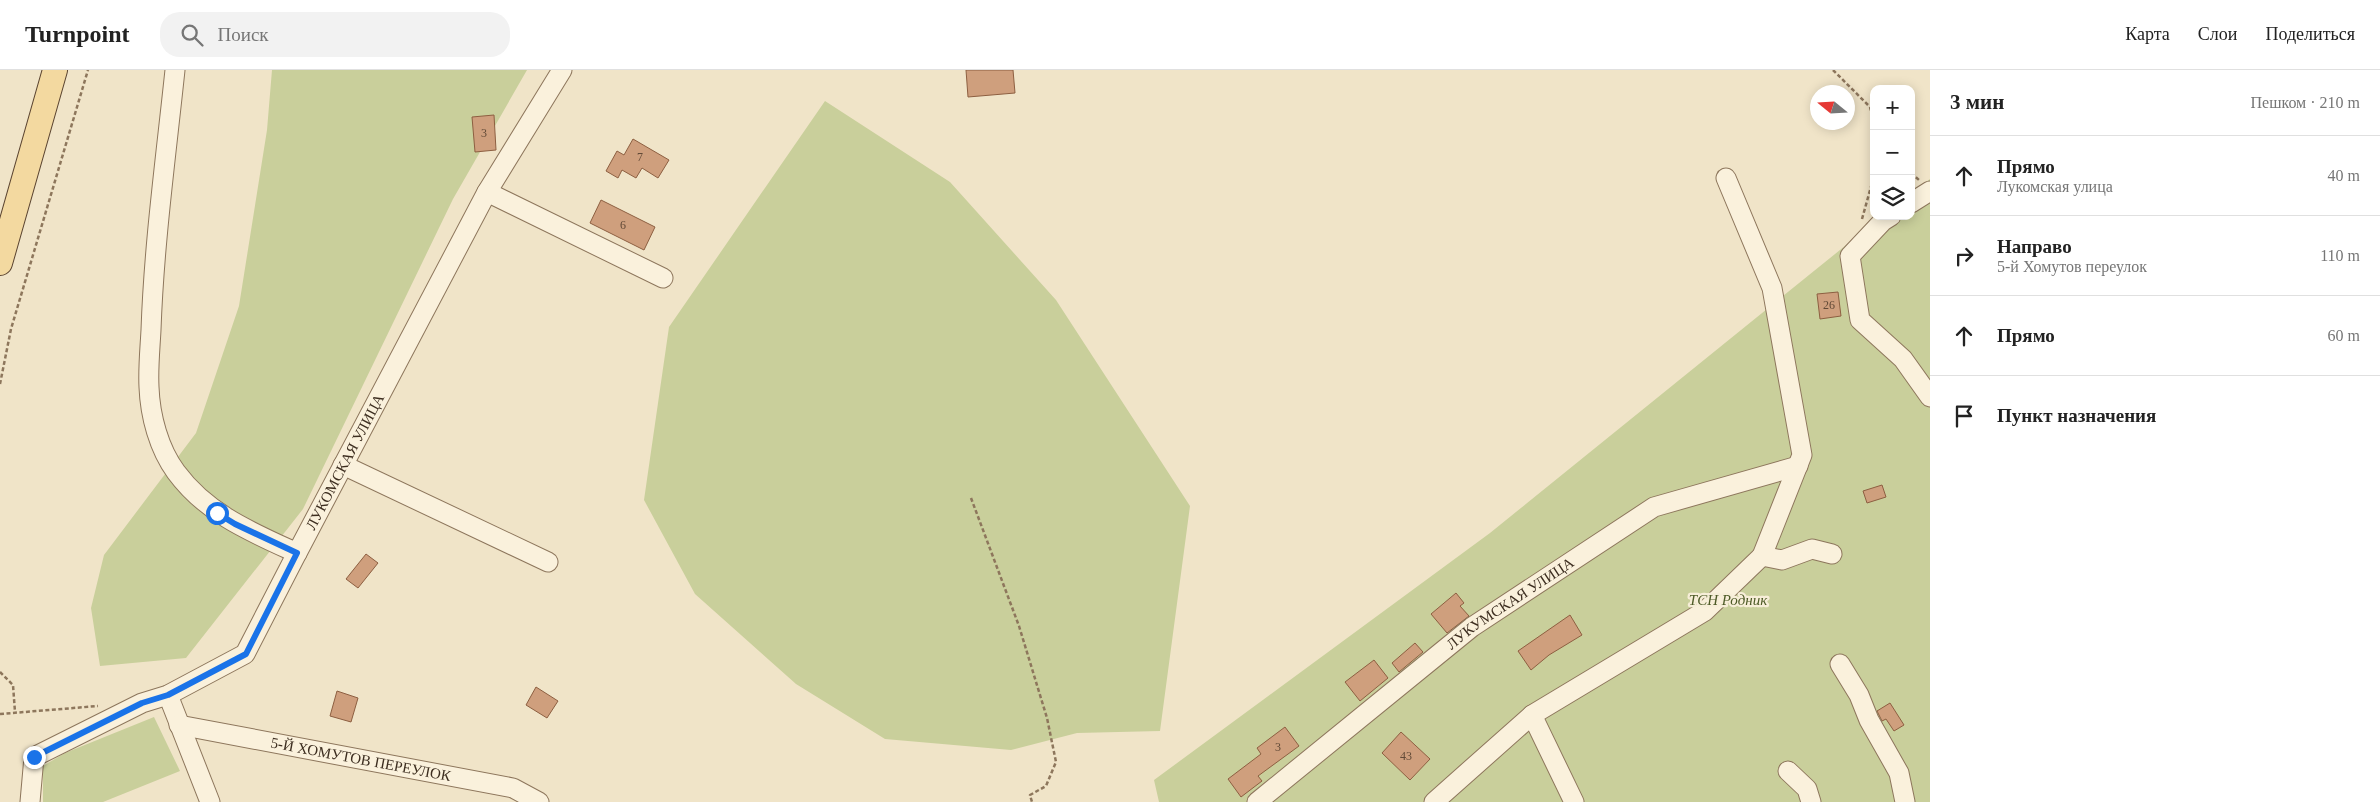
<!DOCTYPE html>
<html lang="ru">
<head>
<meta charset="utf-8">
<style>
  :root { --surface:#fff; --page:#f2f2f2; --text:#222; --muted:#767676; --line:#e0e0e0 }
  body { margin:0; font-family:Georgia,serif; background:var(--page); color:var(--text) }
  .controls { position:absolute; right:15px; top:15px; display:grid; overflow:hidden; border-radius:10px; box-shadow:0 2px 12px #0003 }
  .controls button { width:45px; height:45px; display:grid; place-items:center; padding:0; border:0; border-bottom:1px solid var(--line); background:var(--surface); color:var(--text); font:25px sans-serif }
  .compass { position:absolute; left:1810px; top:15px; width:45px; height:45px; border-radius:50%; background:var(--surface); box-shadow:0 2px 12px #0003; rotate:288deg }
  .stop { position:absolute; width:15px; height:15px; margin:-11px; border:4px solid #1a73e8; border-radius:50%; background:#fff }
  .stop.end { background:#1a73e8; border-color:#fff; box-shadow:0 1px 5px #0008 }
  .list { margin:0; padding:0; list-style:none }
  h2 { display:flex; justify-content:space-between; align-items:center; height:65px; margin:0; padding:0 20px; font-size:21px }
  h2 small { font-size:16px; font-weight:400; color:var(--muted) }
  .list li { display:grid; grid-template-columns:32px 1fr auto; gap:15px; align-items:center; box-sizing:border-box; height:80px; padding:0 20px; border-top:1px solid var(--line) }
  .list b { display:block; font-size:19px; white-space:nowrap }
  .list p { margin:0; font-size:16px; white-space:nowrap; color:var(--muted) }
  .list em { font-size:16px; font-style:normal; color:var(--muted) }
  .icon { flex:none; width:28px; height:28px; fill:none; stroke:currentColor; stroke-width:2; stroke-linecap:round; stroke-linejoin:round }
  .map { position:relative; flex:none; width:1930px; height:732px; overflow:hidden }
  header { display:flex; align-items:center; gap:30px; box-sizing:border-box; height:70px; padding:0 25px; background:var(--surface); border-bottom:1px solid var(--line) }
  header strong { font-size:24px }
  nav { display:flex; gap:28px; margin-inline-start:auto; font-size:18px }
  .search { width:350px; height:45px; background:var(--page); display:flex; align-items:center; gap:12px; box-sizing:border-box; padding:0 18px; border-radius:20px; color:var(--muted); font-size:19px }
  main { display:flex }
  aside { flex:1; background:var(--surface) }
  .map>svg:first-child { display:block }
  .green { fill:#c9cf9b }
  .building { fill:#cf9f7d; stroke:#8d5f41 }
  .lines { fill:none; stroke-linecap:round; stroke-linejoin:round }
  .minor-casing { stroke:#8d765c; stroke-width:21 }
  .major-casing { stroke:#5b4430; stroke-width:26 }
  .path { stroke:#8d765c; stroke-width:2.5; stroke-dasharray:4 2.5; stroke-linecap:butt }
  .minor { stroke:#faf1dc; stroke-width:19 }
  .major { stroke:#f3d9a0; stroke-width:24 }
  .route { stroke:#1a73e8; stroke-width:6 }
  .labels { text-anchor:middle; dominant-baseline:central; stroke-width:4.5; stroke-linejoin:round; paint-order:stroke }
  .number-label { font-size:12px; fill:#624a37 }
  .street-label { font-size:15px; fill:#3d2e20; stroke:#f7eed8 }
  .park-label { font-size:15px; font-style:italic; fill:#4d5a26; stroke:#f7eed8 }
</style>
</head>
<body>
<header>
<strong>Turnpoint</strong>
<div class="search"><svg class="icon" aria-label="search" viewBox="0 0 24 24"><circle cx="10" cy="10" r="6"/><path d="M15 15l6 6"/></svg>Поиск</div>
<nav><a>Карта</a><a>Слои</a><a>Поделиться</a></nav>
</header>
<main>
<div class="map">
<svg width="1930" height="732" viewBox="0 0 1930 732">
  <rect width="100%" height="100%" fill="#f0e4c8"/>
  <path class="green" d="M 272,0 L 527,0 L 453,129 L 303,439 L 186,588 L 100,596 L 91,538 L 104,485 L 196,363 L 239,236 L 267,60 Z
    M 825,31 L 950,112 L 1056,230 L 1190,436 L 1160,661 L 1077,663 L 1011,680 L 885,669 L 796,614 L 695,524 L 644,430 L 669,257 Z
    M 1930,109 L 1930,732 L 1159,732 L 1154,710 L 1490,463 L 1882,146 L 1911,146 L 1911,124 Z
    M 154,647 L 180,701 L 103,732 L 43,732 L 43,696 L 65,683 Z"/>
  <path class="building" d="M 966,0 L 1013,0 L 1015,23 L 968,27 Z
    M 494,45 L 496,80 L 475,82 L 472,47 Z
    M 633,69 L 669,90 L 658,108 L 642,98 L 636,108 L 622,100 L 618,108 L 606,101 L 617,81 L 624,85 Z
    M 601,130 L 655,157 L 644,180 L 590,153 Z
    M 1838,222 L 1841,246 L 1820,249 L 1817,224 Z
    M 1882,415 L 1886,427 L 1867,433 L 1863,421 Z
    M 366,484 L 378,493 L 358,518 L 346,509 Z
    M 1456,523 L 1464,533 L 1460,536 L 1469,546 L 1447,563 L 1431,544 Z
    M 1570,545 L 1582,565 L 1549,585 L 1531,600 L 1518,581 Z
    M 1415,573 L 1423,582 L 1399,602 L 1392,593 Z
    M 1374,590 L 1388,608 L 1360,631 L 1345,612 Z
    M 536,617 L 558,631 L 547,648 L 526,635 Z
    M 337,621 L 358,628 L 351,652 L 330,646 Z
    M 1890,633 L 1904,655 L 1894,661 L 1886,649 L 1882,651 L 1877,641 Z
    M 1285,657 L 1299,676 L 1258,706 L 1262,711 L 1241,727 L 1228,709 L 1261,684 L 1257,678 Z
    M 1401,662 L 1430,689 L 1410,710 L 1382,683 Z"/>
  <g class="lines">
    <g class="minor-casing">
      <g id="minor">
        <path id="s1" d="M 175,0 C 166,86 154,173 151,260 C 150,279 148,298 149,317 C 150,346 159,379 176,402 C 207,444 251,462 297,483 L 487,122 L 562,0"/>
        <path d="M 487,122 L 663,208"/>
        <path d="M 1911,133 L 1930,121"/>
        <path d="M 1891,146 L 1883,151 L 1850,186 L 1860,250 L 1903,289 L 1930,327"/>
        <path d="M 343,395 L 548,492"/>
        <path d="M 1762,486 L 1782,490 L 1812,479 L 1832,484"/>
        <path d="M 1840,594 L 1859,625 L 1869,650 L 1899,703 L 1905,732"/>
        <path d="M 168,625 L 210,732"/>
        <path d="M 1532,645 L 1574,732"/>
        <path id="s2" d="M 179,655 L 513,718 L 539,732"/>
        <path d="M 1788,701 L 1807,719 L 1811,732"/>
        <path d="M 30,732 L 34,687 L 142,633 L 168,625 L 245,584 L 297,483"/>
        <path id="s3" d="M 1257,732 L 1472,557 L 1654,437 L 1798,396"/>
        <path d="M 1434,732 L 1532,645 L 1705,541 L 1762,486 L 1802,385 L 1772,218 L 1726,108"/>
      </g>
    </g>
    <g class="major-casing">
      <path id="major" d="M 0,193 L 55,0"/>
    </g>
    <path class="path" d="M 1833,0 L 1870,37 L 1874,53
      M 1911,103 L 1919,110
      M 1862,149 L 1874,106
      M 0,314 L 11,259 L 88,0
      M 971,428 L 1019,556 L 1047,648 L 1056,692 L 1046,716 L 1030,725 L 1032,732
      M 0,602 L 13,615 L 15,642
      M 0,644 L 98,636"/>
    <use href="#minor" class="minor"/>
    <use href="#major" class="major"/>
  </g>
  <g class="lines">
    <path class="route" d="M 34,687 L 142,633 L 168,625 L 246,584 L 297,483 L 235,454 L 217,443"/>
  </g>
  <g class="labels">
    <g class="number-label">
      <text x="484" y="63">3</text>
      <text x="640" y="87">7</text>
      <text x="623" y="155">6</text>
      <text x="1829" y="235">26</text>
      <text x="1278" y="677">3</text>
      <text x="1406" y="686">43</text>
    </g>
    <g class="street-label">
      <text stroke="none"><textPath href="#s1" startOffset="659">ЛУКОМСКАЯ УЛИЦА</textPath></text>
      <text stroke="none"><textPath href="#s3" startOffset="322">ЛУКУМСКАЯ УЛИЦА</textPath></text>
      <text stroke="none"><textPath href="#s2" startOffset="185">5-Й ХОМУТОВ ПЕРЕУЛОК</textPath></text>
    </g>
    <g class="park-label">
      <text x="1728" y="530">ТСН Родник</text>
    </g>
  </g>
</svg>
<div class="controls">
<button>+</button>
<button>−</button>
<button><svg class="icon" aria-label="layers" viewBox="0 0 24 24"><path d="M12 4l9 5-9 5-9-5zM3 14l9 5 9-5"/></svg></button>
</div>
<svg class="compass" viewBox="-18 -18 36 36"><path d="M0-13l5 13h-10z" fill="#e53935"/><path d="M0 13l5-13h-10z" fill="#767676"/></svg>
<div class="stop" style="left:217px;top:443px"></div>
<div class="stop end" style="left:34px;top:687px"></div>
</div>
<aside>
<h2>3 мин<small>Пешком · 210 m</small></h2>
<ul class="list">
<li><svg class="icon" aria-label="ahead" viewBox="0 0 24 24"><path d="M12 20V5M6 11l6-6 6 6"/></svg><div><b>Прямо</b><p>Лукомская улица</p></div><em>40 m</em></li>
<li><svg class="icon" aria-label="right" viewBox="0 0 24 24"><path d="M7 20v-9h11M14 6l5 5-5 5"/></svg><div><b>Направо</b><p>5-й Хомутов переулок</p></div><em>110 m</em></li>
<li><svg class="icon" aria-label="ahead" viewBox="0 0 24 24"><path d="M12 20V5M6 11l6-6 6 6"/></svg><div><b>Прямо</b></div><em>60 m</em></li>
<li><svg class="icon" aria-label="arrive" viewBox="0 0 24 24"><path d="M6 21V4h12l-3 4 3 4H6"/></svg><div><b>Пункт назначения</b></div></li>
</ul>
</aside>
</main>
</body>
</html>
